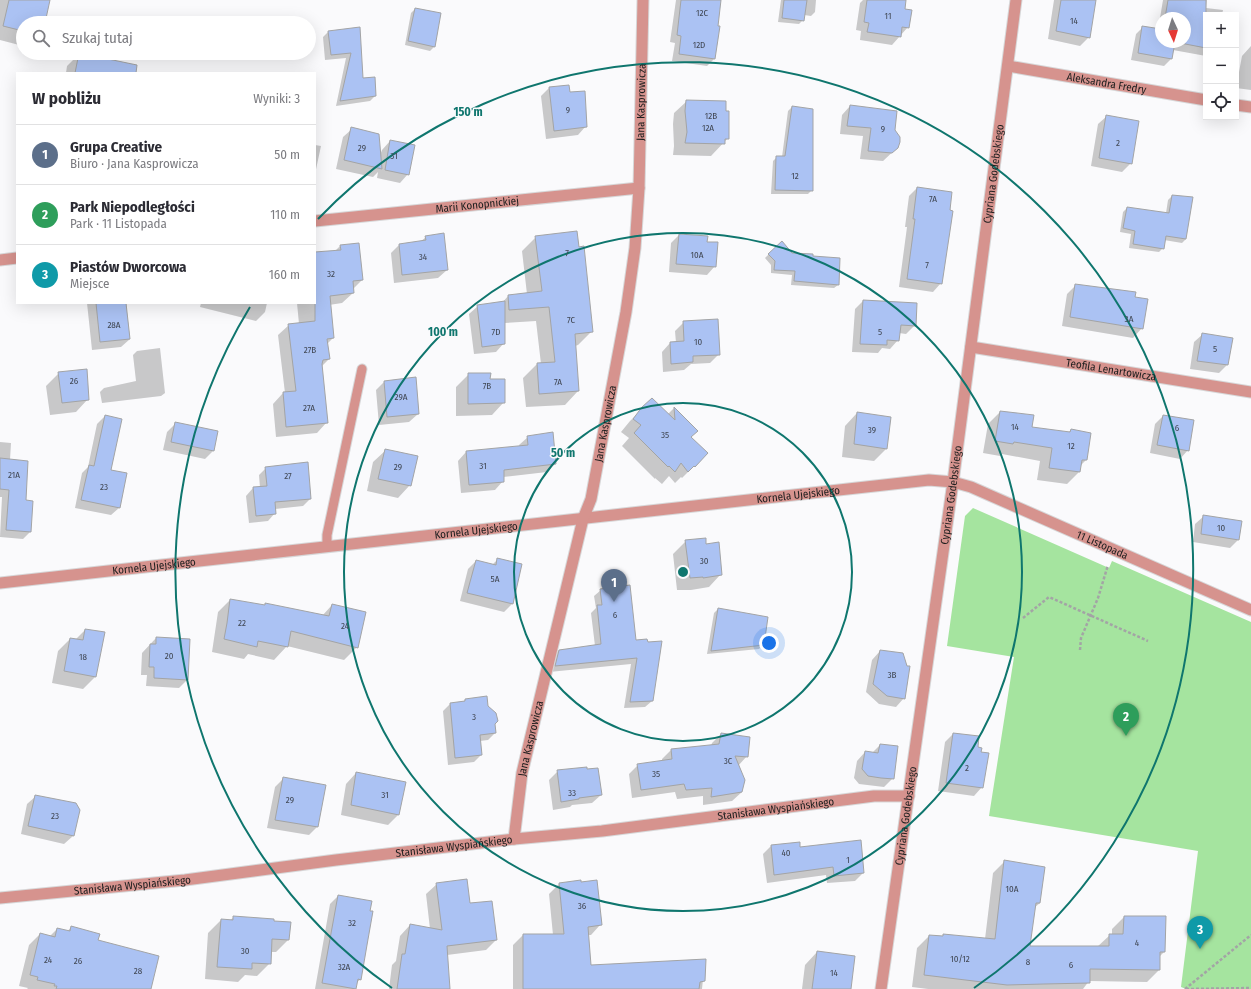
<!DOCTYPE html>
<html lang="pl">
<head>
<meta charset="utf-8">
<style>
  :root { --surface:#fff; --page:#f2f2f3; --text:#2b2b33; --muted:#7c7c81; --line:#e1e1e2; --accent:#7c3aed }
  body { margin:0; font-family:"Fira Sans Condensed",sans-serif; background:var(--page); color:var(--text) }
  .controls { position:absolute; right:12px; top:12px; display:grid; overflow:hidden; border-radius:0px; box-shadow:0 4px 16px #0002 }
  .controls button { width:36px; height:36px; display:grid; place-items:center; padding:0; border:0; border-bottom:1px solid var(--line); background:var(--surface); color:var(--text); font:20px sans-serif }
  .compass { position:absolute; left:1155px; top:12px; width:36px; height:36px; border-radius:50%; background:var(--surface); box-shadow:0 4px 16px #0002; rotate:176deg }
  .you { position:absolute; left:769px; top:643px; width:14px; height:14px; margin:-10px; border:3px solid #fff; border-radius:50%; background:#1a73e8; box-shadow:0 0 0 6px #1a73e833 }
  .badge { display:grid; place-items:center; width:26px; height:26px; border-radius:50%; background:var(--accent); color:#fff; font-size:13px; font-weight:700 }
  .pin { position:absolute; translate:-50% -33px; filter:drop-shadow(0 1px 2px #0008) }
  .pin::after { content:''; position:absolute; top:21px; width:14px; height:12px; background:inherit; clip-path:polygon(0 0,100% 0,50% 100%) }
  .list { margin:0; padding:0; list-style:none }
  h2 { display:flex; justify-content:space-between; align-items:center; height:52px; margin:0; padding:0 16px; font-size:17px }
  h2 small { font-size:13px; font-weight:400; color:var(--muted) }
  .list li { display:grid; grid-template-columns:26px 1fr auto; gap:12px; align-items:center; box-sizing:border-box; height:60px; padding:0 16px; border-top:1px solid var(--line) }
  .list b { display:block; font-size:15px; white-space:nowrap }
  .list p { margin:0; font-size:13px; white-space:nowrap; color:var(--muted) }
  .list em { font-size:13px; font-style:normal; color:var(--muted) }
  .icon { flex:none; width:22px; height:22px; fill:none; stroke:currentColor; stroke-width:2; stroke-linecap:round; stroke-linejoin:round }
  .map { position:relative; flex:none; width:1251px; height:989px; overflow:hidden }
  .search { position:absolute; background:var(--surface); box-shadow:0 4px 16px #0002; left:16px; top:16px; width:300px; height:44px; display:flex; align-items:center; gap:10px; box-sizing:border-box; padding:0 14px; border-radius:22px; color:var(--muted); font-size:15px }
  .panel { position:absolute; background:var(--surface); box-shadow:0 4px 16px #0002; left:16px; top:72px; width:300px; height:232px; border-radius:0px }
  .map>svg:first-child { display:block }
  .green { fill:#a5e49f }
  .shadow { fill:#0003; fill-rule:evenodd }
  .building { fill:#abc2f3; stroke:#a3a4a5 }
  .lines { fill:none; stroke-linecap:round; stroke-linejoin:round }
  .service-casing { stroke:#d7d7d8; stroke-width:11 }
  .minor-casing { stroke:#d7d7d8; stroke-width:13 }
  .path { stroke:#a3a4a5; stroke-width:2.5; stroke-dasharray:3 2; stroke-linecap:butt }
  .service { stroke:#d6938e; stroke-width:9 }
  .minor { stroke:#d6938e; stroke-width:11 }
  .ring { fill:none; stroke:#0f766e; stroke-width:2 }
  .labels { text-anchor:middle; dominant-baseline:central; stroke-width:3; stroke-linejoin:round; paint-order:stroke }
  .number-label { font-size:9px; fill:#404753 }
  .street-label { font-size:11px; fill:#1d1e1e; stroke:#fafafc }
  .centre { fill:#0f766e; stroke:#fafafc; stroke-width:2 }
  .ring-label { font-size:12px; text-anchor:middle; font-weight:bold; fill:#0f766e; stroke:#fafafc; stroke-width:3; stroke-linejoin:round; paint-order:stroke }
</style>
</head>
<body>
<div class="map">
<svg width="1251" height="989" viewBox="0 0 1251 989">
  <rect width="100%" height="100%" fill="#fafafc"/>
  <path class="green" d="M 973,508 L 1109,568 L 1112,561 L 1251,622 L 1251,989 L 1186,989 L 1181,987 L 1198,851 L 989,816 L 1014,657 L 947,646 L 965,516 Z"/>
  <path class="shadow" d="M 0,0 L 49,0 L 44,23 L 23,23 L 23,46 L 0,40 Z
    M 676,0 L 720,0 L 714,59 L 707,66 L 672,61 L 675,43 L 670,42 Z
    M 781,0 L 816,0 L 815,12 L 811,16 L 804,15 L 803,20 L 799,24 L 778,22 Z
    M 863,0 L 905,0 L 903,10 L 908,27 L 892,45 L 860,40 L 861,31 L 856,30 L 860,3 Z
    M 1054,0 L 1095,0 L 1089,37 L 1080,46 L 1048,39 Z
    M 1163,0 L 1207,0 L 1206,8 L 1223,10 L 1222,15 L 1206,15 L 1206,56 L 1173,50 L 1171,59 L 1164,66 L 1131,60 L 1136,34 L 1143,27 L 1158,30 ZM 1161,18 L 1185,18 L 1185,42 L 1161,42 Z
    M 415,9 L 434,47 L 430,51 L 405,45 L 411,13 Z
    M 359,28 L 362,79 L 375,96 L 370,101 L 336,106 L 346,58 L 325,60 L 323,37 L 328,32 Z
    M 1251,46 L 1251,90 L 1236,88 L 1242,56 Z
    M 79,54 L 135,73 L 66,73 L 67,66 Z
    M 549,88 L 570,94 L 586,126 L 578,135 L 546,139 L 541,96 Z
    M 687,101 L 728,138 L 711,156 L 673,155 L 674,146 L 673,124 L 674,113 Z
    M 850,106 L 894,130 L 898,147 L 883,161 L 860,159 L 863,136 L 840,134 L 842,115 Z
    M 792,107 L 812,190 L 808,194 L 771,194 L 773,161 L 777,157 L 782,157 L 788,111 Z
    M 1107,116 L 1131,163 L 1122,172 L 1091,166 L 1098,124 Z
    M 352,129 L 380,155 L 382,150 L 390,141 L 408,174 L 400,183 L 377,178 L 378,172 L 373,177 L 336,169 L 343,137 Z
    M 315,145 L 321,146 L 315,174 Z
    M 917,188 L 941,283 L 933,292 L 899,287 L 907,227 L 905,227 L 909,196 Z
    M 1172,196 L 1186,239 L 1182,243 L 1164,240 L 1163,248 L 1159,252 L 1129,248 L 1131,234 L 1120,232 L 1123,212 L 1127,208 L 1166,213 L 1168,200 Z
    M 679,235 L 706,243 L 715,266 L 707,275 L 669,272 L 671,243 Z
    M 426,237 L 447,270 L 438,278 L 394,283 L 391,253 L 399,245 L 420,242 Z
    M 536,237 L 592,331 L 578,345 L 575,346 L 578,391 L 565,405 L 526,407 L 523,378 L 537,364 L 541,364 L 536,321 L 504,323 L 504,343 L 496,352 L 474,354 L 469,314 L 478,306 L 502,303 L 508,296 L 527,294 L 522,251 Z
    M 340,246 L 362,280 L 352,290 L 353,293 L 342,303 L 329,305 L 333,338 L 327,344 L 329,359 L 322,366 L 327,422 L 317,433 L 276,437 L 273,404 L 283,393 L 285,393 L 278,335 L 289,325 L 299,324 L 297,303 L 315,303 L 315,253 L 335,251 Z
    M 769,254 L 792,254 L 812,257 L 838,285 L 834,288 L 791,285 L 792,275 L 771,273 L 771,265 L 765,258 Z
    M 1076,285 L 1134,298 L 1142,328 L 1133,338 L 1062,326 L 1067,294 Z
    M 863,301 L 915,325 L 906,334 L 899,333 L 898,340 L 890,349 L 882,348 L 878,353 L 852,352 L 855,309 Z
    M 87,303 L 126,303 L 130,339 L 121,347 L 92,350 Z
    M 201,303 L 267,303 L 265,312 L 256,321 L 200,307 Z
    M 684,322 L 719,354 L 710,363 L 691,364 L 684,370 L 663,372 L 662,352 L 670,343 L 676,343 L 675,331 Z
    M 1203,334 L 1231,338 L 1227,365 L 1219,373 L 1190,369 L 1194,342 Z
    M 160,348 L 165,393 L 161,396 L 102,403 L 100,392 L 104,388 L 136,381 L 133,355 L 137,351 Z
    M 59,373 L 88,399 L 76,412 L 50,415 L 46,386 Z
    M 469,374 L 489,380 L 504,402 L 492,415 L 456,416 L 456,387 Z
    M 384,382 L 418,414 L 409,422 L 379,425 L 376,390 Z
    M 652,400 L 667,415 L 674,408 L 696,431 L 690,437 L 707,453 L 682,478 L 681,477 L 675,483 L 669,476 L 662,484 L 655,478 L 655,479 L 622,446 L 629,438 L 621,432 L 630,421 Z
    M 1000,412 L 1031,428 L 1068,433 L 1071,430 L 1086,460 L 1080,466 L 1079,472 L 1067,484 L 1037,480 L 1040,461 L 1002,454 L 1000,456 L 983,453 L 988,424 Z
    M 857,413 L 886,449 L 874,461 L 842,457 L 845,426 Z
    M 105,416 L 110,470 L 126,474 L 119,508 L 111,515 L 75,508 L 82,473 L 88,467 L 97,424 Z
    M 1163,416 L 1188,450 L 1180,459 L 1150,453 L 1155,424 Z
    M 176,423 L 213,451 L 205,459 L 163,450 L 167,432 Z
    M 528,437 L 555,464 L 547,472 L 503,477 L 503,481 L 495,490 L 461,493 L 458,461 L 466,452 L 520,447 L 519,445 Z
    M 0,442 L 11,443 L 10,460 L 25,501 L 30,532 L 23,539 L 0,537 L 2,497 L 0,497 Z
    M 386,450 L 410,485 L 398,498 L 367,491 L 373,462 Z
    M 266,468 L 310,499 L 303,506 L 275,509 L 275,513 L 268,521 L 249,523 L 246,496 L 253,488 L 260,488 L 259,475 Z
    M 1204,516 L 1238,540 L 1230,548 L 1193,542 L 1195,524 Z
    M 686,541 L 705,545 L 721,574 L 709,587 L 691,590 L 677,590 L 673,554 Z
    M 498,559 L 521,565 L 512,604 L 504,612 L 460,601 L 468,569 L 476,561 L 492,565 Z
    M 601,590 L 635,641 L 652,701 L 645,707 L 624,708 L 631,664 L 549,672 L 553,657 L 559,650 L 595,646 L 591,613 L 596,608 L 594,596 Z
    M 230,600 L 322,616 L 332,605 L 357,647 L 344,660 L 287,646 L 274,660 L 248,654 L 244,659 L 212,652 L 218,612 Z
    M 718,609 L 763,645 L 759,649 L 707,654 L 714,613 Z
    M 85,630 L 95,677 L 83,689 L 52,683 L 58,651 L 70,639 L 75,640 Z
    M 156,638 L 187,680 L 179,688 L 146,686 L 147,675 L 141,675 L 142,653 Z
    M 880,651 L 904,698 L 896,707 L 879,704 L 866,692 L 872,660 Z
    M 465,700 L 487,706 L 494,723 L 495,733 L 488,740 L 480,741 L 481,755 L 474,762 L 448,765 L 443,711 L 450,704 L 463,702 Z
    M 721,734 L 747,756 L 738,766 L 742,792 L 732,801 L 703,805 L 703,796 L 677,799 L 675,792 L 632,798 L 629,774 L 638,765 L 662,761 L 662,759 L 671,750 L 711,746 L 712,743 Z
    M 953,734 L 982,787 L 974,796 L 938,791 L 945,742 Z
    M 880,745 L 893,778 L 884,787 L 859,784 L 854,778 L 857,761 L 865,752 L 872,753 Z
    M 586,770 L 601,795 L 592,803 L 572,805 L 570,807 L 553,810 L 549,780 L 558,771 Z
    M 356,773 L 405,783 L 398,815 L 388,825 L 341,815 L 346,784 Z
    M 283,779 L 317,827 L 309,835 L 267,828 L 275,787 Z
    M 36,796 L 79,810 L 73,836 L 64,844 L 21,834 L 27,804 Z
    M 799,843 L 800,848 L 863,873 L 855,881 L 827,883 L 826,875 L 767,883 L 763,854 L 771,846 Z
    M 1005,861 L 1040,903 L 1034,908 L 1029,947 L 1097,947 L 1110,935 L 1112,935 L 1112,929 L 1124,917 L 1164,952 L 1159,957 L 1159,970 L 1147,982 L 1089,981 L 1083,989 L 928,989 L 912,987 L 917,948 L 929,936 L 941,937 L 944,935 L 985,939 L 993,873 Z
    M 437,884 L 469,905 L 496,940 L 486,950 L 447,955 L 449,989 L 389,989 L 392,965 L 396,961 L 400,936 L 410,925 L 430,929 L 426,894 Z
    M 559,884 L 601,924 L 591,935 L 588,935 L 590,966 L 705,960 L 702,989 L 513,989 L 513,945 L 523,935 L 553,935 L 549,894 Z
    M 338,896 L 361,979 L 356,983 L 355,989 L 315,989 L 330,904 Z
    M 234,917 L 288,940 L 276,952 L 271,952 L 270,963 L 257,976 L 245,975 L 238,982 L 205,979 L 208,933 L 221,920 L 229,921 Z
    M 71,927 L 97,941 L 150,989 L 27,989 L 28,988 L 19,986 L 29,945 L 40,934 L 50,936 L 57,929 L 67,932 Z
    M 817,952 L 850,989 L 802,989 L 805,965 Z"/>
  <path class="building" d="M 9,0 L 50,0 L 45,23 L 23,23 L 23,31 L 3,26 Z
    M 681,0 L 721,0 L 718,26 L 720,26 L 715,59 L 679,54 L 681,36 L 677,35 Z
    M 784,0 L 807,0 L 804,21 L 782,18 Z
    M 867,0 L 906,0 L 905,9 L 912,10 L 909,28 L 902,27 L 901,37 L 867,32 L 869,23 L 864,22 Z
    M 1061,0 L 1096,0 L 1090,38 L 1056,31 Z
    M 1168,0 L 1206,0 L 1206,48 L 1175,42 L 1172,59 L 1138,53 L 1142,26 L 1161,29 L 1161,42 L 1185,42 L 1185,18 L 1165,18 Z
    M 415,8 L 441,13 L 435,47 L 408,41 Z
    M 360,27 L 363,78 L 375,77 L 376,96 L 340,101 L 351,53 L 331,55 L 328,31 Z
    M 79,53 L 137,65 L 136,73 L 75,73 Z
    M 569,85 L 570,92 L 585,91 L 587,127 L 554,131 L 549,87 Z
    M 686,100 L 726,101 L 726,111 L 729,111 L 729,139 L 725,139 L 725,144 L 685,143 L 687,132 L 685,111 Z
    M 850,105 L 897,111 L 895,130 L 900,137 L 900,142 L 898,148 L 892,153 L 868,151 L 871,128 L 847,126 Z
    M 792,106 L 813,109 L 813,191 L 775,190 L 776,156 L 785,156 Z
    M 1106,115 L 1139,121 L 1132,164 L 1099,158 Z
    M 351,127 L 379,134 L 382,169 L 344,160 Z
    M 390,140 L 415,145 L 409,175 L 385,170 Z
    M 917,187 L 952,192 L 950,210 L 953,211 L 942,284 L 907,279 L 915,219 L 913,219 Z
    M 1172,195 L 1193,197 L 1186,239 L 1166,236 L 1164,249 L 1133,244 L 1135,231 L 1123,228 L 1127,207 L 1169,213 Z
    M 577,231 L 579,247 L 584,246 L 593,332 L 575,334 L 579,391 L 539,394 L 537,363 L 555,362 L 549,307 L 509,310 L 508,295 L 542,291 L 535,236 Z
    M 444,233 L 448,270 L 402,275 L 399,244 L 426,240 L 425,236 Z
    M 679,234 L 708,236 L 707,242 L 718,242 L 716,267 L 676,264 Z
    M 782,241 L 792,253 L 813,254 L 813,256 L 840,258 L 839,285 L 794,281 L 795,271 L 774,270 L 775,261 L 768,254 Z
    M 359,243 L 363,280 L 353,281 L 354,293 L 330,296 L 334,338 L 327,339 L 330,359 L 323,360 L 322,364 L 328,423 L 286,427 L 283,392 L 296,391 L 288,324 L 315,321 L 315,252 L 341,250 L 340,245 Z
    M 1075,284 L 1136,292 L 1135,297 L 1148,299 L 1143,329 L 1070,317 Z
    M 863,300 L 917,303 L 916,326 L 901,325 L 899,341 L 887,340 L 887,345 L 860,344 Z
    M 505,301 L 505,344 L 482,347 L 477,305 Z
    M 96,303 L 126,303 L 130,339 L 100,342 Z
    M 718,319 L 720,355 L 693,356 L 693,362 L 671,364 L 670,342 L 684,341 L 683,321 Z
    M 1202,333 L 1233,338 L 1228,365 L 1197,361 Z
    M 87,369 L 89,400 L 62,403 L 58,372 Z
    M 468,373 L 491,373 L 490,379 L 505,379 L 505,403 L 468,404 Z
    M 416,377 L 419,414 L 387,417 L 384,381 Z
    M 652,398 L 675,420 L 674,407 L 698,431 L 691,437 L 708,453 L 695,467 L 694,466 L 688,472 L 681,463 L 675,472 L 669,466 L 668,467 L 634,433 L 641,425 L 633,419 L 642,407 Z
    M 1000,411 L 1034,415 L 1032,427 L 1070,432 L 1071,429 L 1091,433 L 1087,460 L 1082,460 L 1080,472 L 1049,468 L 1052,448 L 1014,442 L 1013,444 L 995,441 Z
    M 857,412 L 891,417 L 887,449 L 854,444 Z
    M 105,415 L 122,419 L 111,470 L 127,473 L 120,508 L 81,500 L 89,465 L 94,466 Z
    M 1163,415 L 1194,420 L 1189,451 L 1157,445 Z
    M 175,422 L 218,431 L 214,451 L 171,442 Z
    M 553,432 L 556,464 L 504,470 L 504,482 L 469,485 L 466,451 L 528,445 L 527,436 Z
    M 385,449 L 418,456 L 411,486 L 378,479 Z
    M 0,458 L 28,461 L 26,500 L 33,501 L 31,532 L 6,530 L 9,490 L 0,489 Z
    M 308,462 L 311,499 L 275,502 L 276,514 L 256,516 L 253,487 L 267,486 L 265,467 Z
    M 1203,515 L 1242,521 L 1239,540 L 1201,534 Z
    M 706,538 L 706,544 L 719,542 L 722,575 L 703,578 L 703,577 L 690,578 L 685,540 Z
    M 497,558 L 522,564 L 513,604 L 467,593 L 476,560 L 496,565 Z
    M 630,585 L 636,640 L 647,639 L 648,642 L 662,641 L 653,701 L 630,702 L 637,658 L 555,666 L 559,650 L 601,644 L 597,605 L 602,605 L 600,589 Z
    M 230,599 L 265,605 L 265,603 L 329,616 L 332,604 L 366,612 L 358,648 L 291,631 L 288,647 L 258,641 L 257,647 L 224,639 L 227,623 Z
    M 718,608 L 768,617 L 764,645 L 711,651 Z
    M 85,629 L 105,632 L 96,677 L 64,671 L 70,638 L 83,640 Z
    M 156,637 L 190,639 L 188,680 L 154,678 L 154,667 L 149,667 L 150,644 L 156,644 Z
    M 880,650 L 903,653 L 907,666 L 910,666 L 905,699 L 887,696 L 873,684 Z
    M 487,696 L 488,706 L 496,713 L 498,721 L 495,724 L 496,733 L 480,735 L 482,755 L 455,758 L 450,703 L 465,701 L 465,699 Z
    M 721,733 L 750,737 L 748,757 L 735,756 L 745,780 L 742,792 L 711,797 L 712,788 L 686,790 L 684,784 L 641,790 L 637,764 L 672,759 L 671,749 L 719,744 Z
    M 953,733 L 979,736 L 978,747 L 982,748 L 981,752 L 989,753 L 983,788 L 946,783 Z
    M 880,744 L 898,746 L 894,779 L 881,778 L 868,776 L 862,769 L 865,751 L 878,753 Z
    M 587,767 L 587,769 L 598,768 L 602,795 L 579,798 L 579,799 L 561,802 L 557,770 Z
    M 356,772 L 406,782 L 399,815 L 351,805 Z
    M 283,777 L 326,785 L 318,827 L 275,820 Z
    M 35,795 L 76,803 L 80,810 L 74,836 L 28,826 Z
    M 861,840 L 864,873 L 834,876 L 833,867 L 774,875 L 771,845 L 800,842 L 800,847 Z
    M 1004,860 L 1045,867 L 1040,903 L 1036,903 L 1030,946 L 1109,946 L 1109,934 L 1123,934 L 1124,916 L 1166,916 L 1165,952 L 1160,952 L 1160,970 L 1090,969 L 1090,983 L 1044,984 L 1007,985 L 924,975 L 929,935 L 943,936 L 943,934 L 995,939 Z
    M 467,879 L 470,903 L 492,901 L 497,940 L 447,946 L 450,989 L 397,989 L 402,954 L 405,954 L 410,924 L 442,930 L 436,883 Z
    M 581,880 L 581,882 L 597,880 L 602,925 L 588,927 L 591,965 L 706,959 L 705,981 L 700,982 L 699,989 L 523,989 L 523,934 L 564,934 L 559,883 Z
    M 338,895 L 372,901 L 370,911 L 373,911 L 367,945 L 361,980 L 358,979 L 356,989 L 322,983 Z
    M 233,916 L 274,919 L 274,921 L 291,922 L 289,940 L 272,939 L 271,964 L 252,963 L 252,969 L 217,967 L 221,919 L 233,920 Z
    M 71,926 L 100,934 L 98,940 L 159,956 L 151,989 L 56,989 L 57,986 L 54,986 L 55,984 L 37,980 L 38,977 L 30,975 L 40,933 L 55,937 L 57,928 L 70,931 Z
    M 817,951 L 855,956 L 851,989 L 812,989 Z"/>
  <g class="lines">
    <g class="service-casing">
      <path id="service" d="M 327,547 L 327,535 L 362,369"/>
    </g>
    <g class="minor-casing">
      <g id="minor">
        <path id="s1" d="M 1008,66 L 1206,100"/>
        <path d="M 1236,105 L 1251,107"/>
        <path id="s2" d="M 315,221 L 639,188"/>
        <path d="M 0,260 L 17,258"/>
        <path id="s3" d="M 971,347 L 1251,392"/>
        <path id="s4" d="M 0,583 L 929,480 L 953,482 L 971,487 L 1251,610"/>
        <path id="s5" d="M 514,839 L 522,773 L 583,519 L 591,499 L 626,312 L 635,248 L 639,188 L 643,0"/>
        <path id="s6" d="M 0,898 L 185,880 L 336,860 L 514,839 L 602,831 L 874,796 L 909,796"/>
        <path id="s7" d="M 881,989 L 953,482 L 1016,0"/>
      </g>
    </g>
    <path class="path" d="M 1023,618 L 1049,597 L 1148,641
      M 1080,650 L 1081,638 L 1098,598 L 1108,565
      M 1185,989 L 1251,935
      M 1186,989 L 1251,988"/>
    <use href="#service" class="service"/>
    <use href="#minor" class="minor"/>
  </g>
  <g class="ring">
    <circle cx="683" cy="572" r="169"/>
    <circle cx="683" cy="572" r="339"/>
    <path d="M392 988A508 508 0 0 1 250 307M318 219A508 508 0 1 1 974 988"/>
  </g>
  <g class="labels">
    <g class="number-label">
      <text x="702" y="13">12C</text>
      <text x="888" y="16">11</text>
      <text x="1074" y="21">14</text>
      <text x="699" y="45">12D</text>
      <text x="568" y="110">9</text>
      <text x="711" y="116">12B</text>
      <text x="708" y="128">12A</text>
      <text x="883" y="129">9</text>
      <text x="1118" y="143">2</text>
      <text x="362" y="148">29</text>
      <text x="394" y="156">31</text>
      <text x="795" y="176">12</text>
      <text x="933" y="199">7A</text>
      <text x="567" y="253">7</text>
      <text x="697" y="255">10A</text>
      <text x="423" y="257">34</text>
      <text x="927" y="265">7</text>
      <text x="331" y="274">32</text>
      <text x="1129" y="319">3A</text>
      <text x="571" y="320">7C</text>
      <text x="114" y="325">28A</text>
      <text x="496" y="332">7D</text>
      <text x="880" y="332">5</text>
      <text x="698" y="342">10</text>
      <text x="1215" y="349">5</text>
      <text x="310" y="350">27B</text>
      <text x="74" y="381">26</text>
      <text x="558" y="382">7A</text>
      <text x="487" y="386">7B</text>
      <text x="401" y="397">29A</text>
      <text x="309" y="408">27A</text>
      <text x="1015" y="427">14</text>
      <text x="1177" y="428">6</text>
      <text x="872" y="430">39</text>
      <text x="665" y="435">35</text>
      <text x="1071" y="446">12</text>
      <text x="483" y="466">31</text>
      <text x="398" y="467">29</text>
      <text x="14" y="475">21A</text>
      <text x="288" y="476">27</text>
      <text x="104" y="487">23</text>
      <text x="1221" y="528">10</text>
      <text x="704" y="561">30</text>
      <text x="495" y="579">5A</text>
      <text x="615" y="615">6</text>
      <text x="242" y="623">22</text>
      <text x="345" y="626">24</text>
      <text x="169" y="656">20</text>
      <text x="83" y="657">18</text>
      <text x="892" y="675">3B</text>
      <text x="474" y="717">3</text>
      <text x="728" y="761">3C</text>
      <text x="967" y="768">2</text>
      <text x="656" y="774">35</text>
      <text x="572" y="793">33</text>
      <text x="385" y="795">31</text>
      <text x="290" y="800">29</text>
      <text x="55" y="816">23</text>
      <text x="786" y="853">40</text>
      <text x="848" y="860">1</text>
      <text x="1012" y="889">10A</text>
      <text x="582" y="906">36</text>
      <text x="352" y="923">32</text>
      <text x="1137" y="943">4</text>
      <text x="245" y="951">30</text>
      <text x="960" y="959">10/12</text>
      <text x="48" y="960">24</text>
      <text x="78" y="961">26</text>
      <text x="1028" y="962">8</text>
      <text x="1071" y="965">6</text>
      <text x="344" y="967">32A</text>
      <text x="138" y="971">28</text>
      <text x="834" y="973">14</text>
    </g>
    <g class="street-label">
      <text stroke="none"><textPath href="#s1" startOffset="100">Aleksandra Fredry</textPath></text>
      <text stroke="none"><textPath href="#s5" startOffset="750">Jana Kasprowicza</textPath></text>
      <text stroke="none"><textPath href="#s7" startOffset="823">Cypriana Godebskiego</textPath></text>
      <text stroke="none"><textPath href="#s2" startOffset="163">Marii Konopnickiej</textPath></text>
      <text stroke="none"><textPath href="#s3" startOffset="142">Teofila Lenartowicza</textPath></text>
      <text stroke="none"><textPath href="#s5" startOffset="426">Jana Kasprowicza</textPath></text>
      <text stroke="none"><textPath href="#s4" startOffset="803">Kornela Ujejskiego</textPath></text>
      <text stroke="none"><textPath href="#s7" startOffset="499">Cypriana Godebskiego</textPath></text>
      <text stroke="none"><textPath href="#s4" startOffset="479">Kornela Ujejskiego</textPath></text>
      <text stroke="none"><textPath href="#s4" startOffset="1121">11 Listopada</textPath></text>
      <text stroke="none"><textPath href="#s4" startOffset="155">Kornela Ujejskiego</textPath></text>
      <text stroke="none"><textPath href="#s5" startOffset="102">Jana Kasprowicza</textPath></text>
      <text stroke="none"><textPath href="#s6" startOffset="781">Stanisława Wyspiańskiego</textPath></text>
      <text stroke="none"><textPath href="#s7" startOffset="175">Cypriana Godebskiego</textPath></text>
      <text stroke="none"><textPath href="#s6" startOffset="457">Stanisława Wyspiańskiego</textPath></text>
      <text stroke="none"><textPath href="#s6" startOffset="133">Stanisława Wyspiańskiego</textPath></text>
    </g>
  </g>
  <circle cx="683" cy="572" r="6" class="centre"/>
  <g class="ring-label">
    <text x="468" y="116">150 m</text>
    <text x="443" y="336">100 m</text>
    <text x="563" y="457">50 m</text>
  </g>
</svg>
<div class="controls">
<button>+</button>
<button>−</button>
<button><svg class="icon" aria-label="locate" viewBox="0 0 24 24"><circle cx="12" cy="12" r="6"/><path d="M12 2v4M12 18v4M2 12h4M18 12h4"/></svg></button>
</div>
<svg class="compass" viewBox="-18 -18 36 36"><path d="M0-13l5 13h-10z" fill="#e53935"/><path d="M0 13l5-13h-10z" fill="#7c7c81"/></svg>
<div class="you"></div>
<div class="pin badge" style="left:614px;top:602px;background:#5c6f8a">1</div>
<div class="pin badge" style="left:1126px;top:736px;background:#2e9e5b">2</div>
<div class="pin badge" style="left:1200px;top:949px;background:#0f9aa8">3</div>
<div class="search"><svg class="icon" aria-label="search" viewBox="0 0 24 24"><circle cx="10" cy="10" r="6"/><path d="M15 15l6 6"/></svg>Szukaj tutaj</div>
<section class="panel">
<h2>W pobliżu<small>Wyniki: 3</small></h2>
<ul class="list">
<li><span class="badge" style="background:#5c6f8a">1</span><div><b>Grupa Creative</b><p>Biuro · Jana Kasprowicza</p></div><em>50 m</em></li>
<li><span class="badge" style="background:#2e9e5b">2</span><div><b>Park Niepodległości</b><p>Park · 11 Listopada</p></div><em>110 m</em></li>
<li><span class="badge" style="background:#0f9aa8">3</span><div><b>Piastów Dworcowa</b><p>Miejsce</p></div><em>160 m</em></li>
</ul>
</section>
</div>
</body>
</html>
